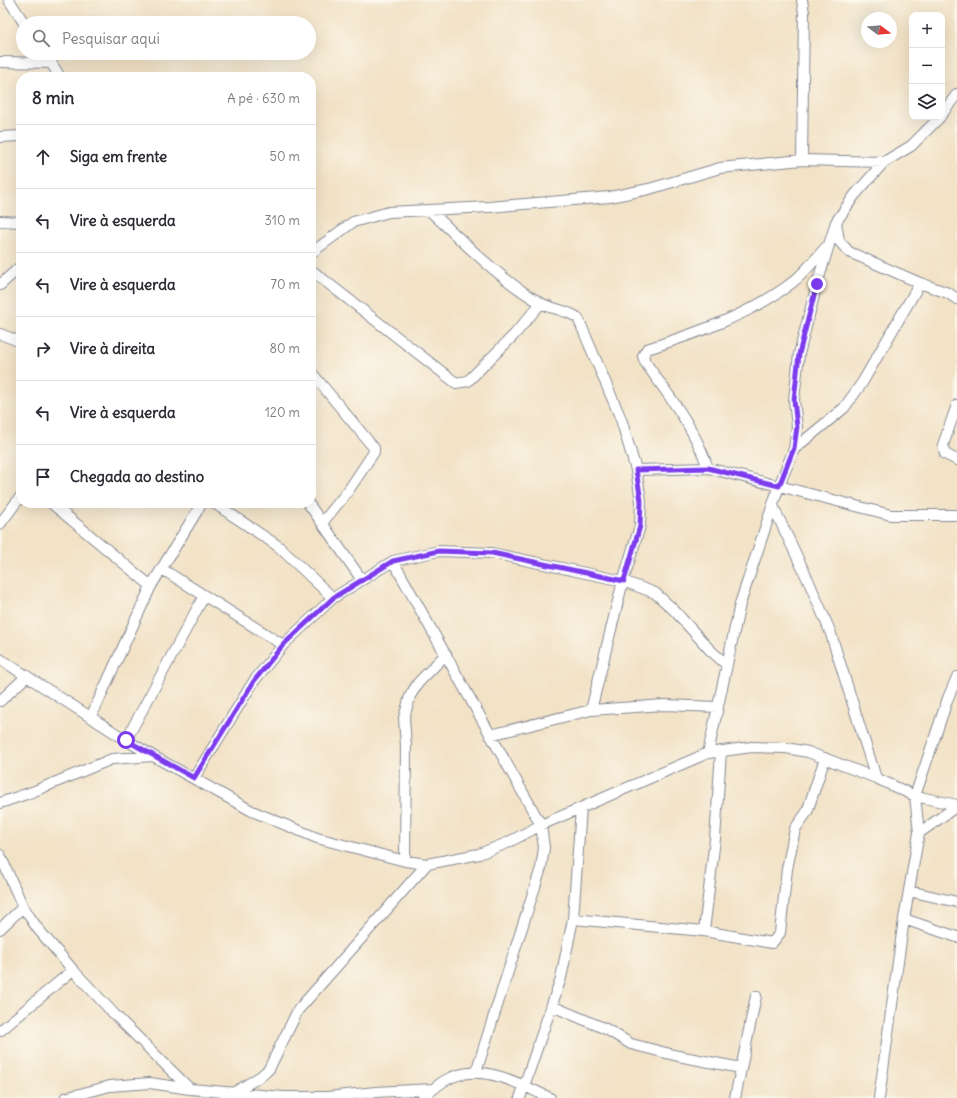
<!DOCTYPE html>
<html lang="pt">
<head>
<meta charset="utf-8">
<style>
  :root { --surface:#fff; --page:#f2f2f3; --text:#2b2b33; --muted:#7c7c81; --line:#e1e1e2 }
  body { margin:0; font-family:Delius,sans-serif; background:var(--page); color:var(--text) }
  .controls { position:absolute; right:12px; top:12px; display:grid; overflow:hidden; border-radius:8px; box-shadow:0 4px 16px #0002 }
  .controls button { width:36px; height:36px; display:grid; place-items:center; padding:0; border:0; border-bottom:1px solid var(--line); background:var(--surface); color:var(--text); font:20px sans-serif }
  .compass { position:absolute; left:861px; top:12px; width:36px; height:36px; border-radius:50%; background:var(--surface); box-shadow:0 4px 16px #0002; rotate:106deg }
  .stop { position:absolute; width:12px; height:12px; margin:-9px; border:3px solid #7c3aed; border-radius:50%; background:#fff }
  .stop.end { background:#7c3aed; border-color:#fff; box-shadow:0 1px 4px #0008 }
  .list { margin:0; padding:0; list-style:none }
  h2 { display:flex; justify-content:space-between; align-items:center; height:52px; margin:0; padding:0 16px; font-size:17px }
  h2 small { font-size:13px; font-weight:400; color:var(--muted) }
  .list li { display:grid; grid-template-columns:26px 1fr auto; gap:12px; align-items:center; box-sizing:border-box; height:64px; padding:0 16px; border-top:1px solid var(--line) }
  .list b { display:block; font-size:15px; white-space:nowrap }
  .list em { font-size:13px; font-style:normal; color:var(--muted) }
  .icon { flex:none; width:22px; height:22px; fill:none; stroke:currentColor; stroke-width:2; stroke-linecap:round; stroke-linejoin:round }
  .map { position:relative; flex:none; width:957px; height:1098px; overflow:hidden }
  .search { position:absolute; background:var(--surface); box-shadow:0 4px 16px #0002; left:16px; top:16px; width:300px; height:44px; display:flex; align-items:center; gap:10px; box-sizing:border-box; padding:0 14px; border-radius:22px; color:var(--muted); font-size:15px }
  .panel { position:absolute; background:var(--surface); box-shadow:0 4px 16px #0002; left:16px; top:72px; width:300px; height:436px; border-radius:16px }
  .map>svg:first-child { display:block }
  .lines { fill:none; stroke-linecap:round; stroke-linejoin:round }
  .street-casing { stroke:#868892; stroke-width:12 }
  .street { stroke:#fff; stroke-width:10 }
  .route { stroke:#7c3aed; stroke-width:5 }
</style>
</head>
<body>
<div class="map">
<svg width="957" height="1098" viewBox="0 0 957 1098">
  <rect width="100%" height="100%" fill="#fbf7ec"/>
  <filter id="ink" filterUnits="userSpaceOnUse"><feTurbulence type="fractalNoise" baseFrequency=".025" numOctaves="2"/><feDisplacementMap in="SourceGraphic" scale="8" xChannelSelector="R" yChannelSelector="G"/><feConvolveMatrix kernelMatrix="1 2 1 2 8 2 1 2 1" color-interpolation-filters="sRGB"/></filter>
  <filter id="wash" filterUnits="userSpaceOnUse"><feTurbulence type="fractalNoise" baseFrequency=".012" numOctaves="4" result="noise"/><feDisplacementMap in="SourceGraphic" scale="16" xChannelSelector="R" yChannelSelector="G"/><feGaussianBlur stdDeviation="0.9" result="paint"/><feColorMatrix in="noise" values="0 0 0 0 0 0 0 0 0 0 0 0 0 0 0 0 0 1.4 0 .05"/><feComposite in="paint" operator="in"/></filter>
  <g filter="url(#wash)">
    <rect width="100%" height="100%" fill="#f2e2c6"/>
  </g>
  <g filter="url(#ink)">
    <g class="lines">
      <g class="street-casing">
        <path id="street" d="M 9,0 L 24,23
          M 802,0 L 804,13 L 802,160
          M 45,53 L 60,77
          M 0,62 L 52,63
          M 942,114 L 957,94
          M 940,117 L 911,146 L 884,162 L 854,196 L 836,222 L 839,241 L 849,252 L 920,283 L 948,293 L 957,299
          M 0,137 L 21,136
          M 429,210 C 464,242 498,278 539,302 C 552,310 566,309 578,318 L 621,419 L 636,470 L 641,501 L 640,526 L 623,581 L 591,710
          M 0,221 L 21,222
          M 311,253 L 353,222 L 389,212 L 489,207 L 610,197 L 649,189 L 720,168 L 802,160 L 884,162
          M 311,270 L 456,383 L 468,381 L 514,335 L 541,303
          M 0,285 L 21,266
          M 0,334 L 21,342
          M 311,372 L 374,448 L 374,452 L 348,491 L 322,523
          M 957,405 L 943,445 L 945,454 L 957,460
          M 794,449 L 844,408 L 862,383 L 920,283
          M 708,468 C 695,428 669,396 645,362 L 643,356 L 647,349 C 697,333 750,315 793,282 C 805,272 816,259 826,247
          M 636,470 L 708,468 L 779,486 L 794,449 L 797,427 L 794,400 L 799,354 L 817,284 L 836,222
          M 51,503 L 151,586
          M 214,503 L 278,546 L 333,598
          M 308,503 L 362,580
          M 773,506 L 809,582 L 830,631 L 876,778
          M 0,524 L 21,496
          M 393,561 L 541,825 L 544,848 L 541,868 L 476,1072
          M 162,569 L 283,645
          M 0,659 L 126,740 L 153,756
          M 0,701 L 27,676
          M 91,717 L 151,586 L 202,503
          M 490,735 L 591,710 L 664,705 L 718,707
          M 126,740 L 204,596
          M 708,753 L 740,604 L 779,486 L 891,515 L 957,515
          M 194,778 L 254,681 L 283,645 L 333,598 L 393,561 L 439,551 L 492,553 L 623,581 L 655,593 L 673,609 L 710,650 L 727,665
          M 0,803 L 32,792 L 112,759 L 153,756 L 252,811 L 317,838 L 405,861 L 427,864 L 479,854 L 507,843 L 541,825 L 708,753 L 752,747 L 786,748 L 808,752 L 876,778 L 915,796 L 957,805
          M 919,833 L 957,806
          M 0,855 L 23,907 L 38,929 L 73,970 L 115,1015 L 190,1089
          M 405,861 L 406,746 L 404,718 L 410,696 L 418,683 L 446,654
          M 909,891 L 957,902
          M 573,919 L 704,931 L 772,943 L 780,933 L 787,869 L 795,829 L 807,812 L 825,758
          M 904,919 L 957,937
          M 0,929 L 23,907
          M 704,931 L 715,839 L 721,752
          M 552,1006 L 606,1029 L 631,1044 L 678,1056 L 741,1068
          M 0,1031 L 73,970
          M 235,1092 L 261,1076 L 269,1069 L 298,1010 L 427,864
          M 65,1098 L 110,1086 L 150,1083 L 190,1089 L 283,1097 L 327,1097 L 376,1092 L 433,1089
          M 423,1098 C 431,1091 440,1082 450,1078 C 483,1063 521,1084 550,1098
          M 520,1098 L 561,978 L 573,919 L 581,808
          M 735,1098 L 756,996
          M 879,1098 L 904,919 L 919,833 L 915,796 L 948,698 L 957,677"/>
      </g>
      <use href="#street" class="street"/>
    </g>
  </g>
  <g class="lines" filter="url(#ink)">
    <path class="route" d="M 126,740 L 194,778 L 254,681 L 283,645 L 333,598 L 393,561 L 439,551 L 492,553 L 624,581 L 640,526 L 641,501 L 636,470 L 708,468 L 779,486 L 794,448 L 797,427 L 794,400 L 799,354 L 817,284"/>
  </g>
</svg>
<div class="controls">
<button>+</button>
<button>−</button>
<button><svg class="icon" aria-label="layers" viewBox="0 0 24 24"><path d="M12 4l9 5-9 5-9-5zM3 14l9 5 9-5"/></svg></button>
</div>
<svg class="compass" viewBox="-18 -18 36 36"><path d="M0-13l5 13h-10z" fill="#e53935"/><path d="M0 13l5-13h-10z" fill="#7c7c81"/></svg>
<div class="stop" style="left:126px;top:740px"></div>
<div class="stop end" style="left:817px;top:284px"></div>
<div class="search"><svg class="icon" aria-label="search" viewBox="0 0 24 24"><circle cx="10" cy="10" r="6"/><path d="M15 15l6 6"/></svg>Pesquisar aqui</div>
<section class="panel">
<h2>8 min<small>A pé · 630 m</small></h2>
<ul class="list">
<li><svg class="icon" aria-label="ahead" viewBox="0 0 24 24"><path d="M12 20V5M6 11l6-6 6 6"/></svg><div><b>Siga em frente</b></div><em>50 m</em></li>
<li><svg class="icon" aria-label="left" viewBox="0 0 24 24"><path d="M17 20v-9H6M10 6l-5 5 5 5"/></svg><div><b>Vire à esquerda</b></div><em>310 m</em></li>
<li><svg class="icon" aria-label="left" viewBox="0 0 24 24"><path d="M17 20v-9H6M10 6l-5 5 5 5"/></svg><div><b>Vire à esquerda</b></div><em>70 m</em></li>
<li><svg class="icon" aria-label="right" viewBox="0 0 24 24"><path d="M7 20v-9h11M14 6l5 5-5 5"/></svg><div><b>Vire à direita</b></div><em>80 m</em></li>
<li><svg class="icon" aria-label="left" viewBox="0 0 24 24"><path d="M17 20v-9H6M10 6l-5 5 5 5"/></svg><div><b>Vire à esquerda</b></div><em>120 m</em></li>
<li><svg class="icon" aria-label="arrive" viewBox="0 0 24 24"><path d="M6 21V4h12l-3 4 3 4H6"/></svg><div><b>Chegada ao destino</b></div></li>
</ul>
</section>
</div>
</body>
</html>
